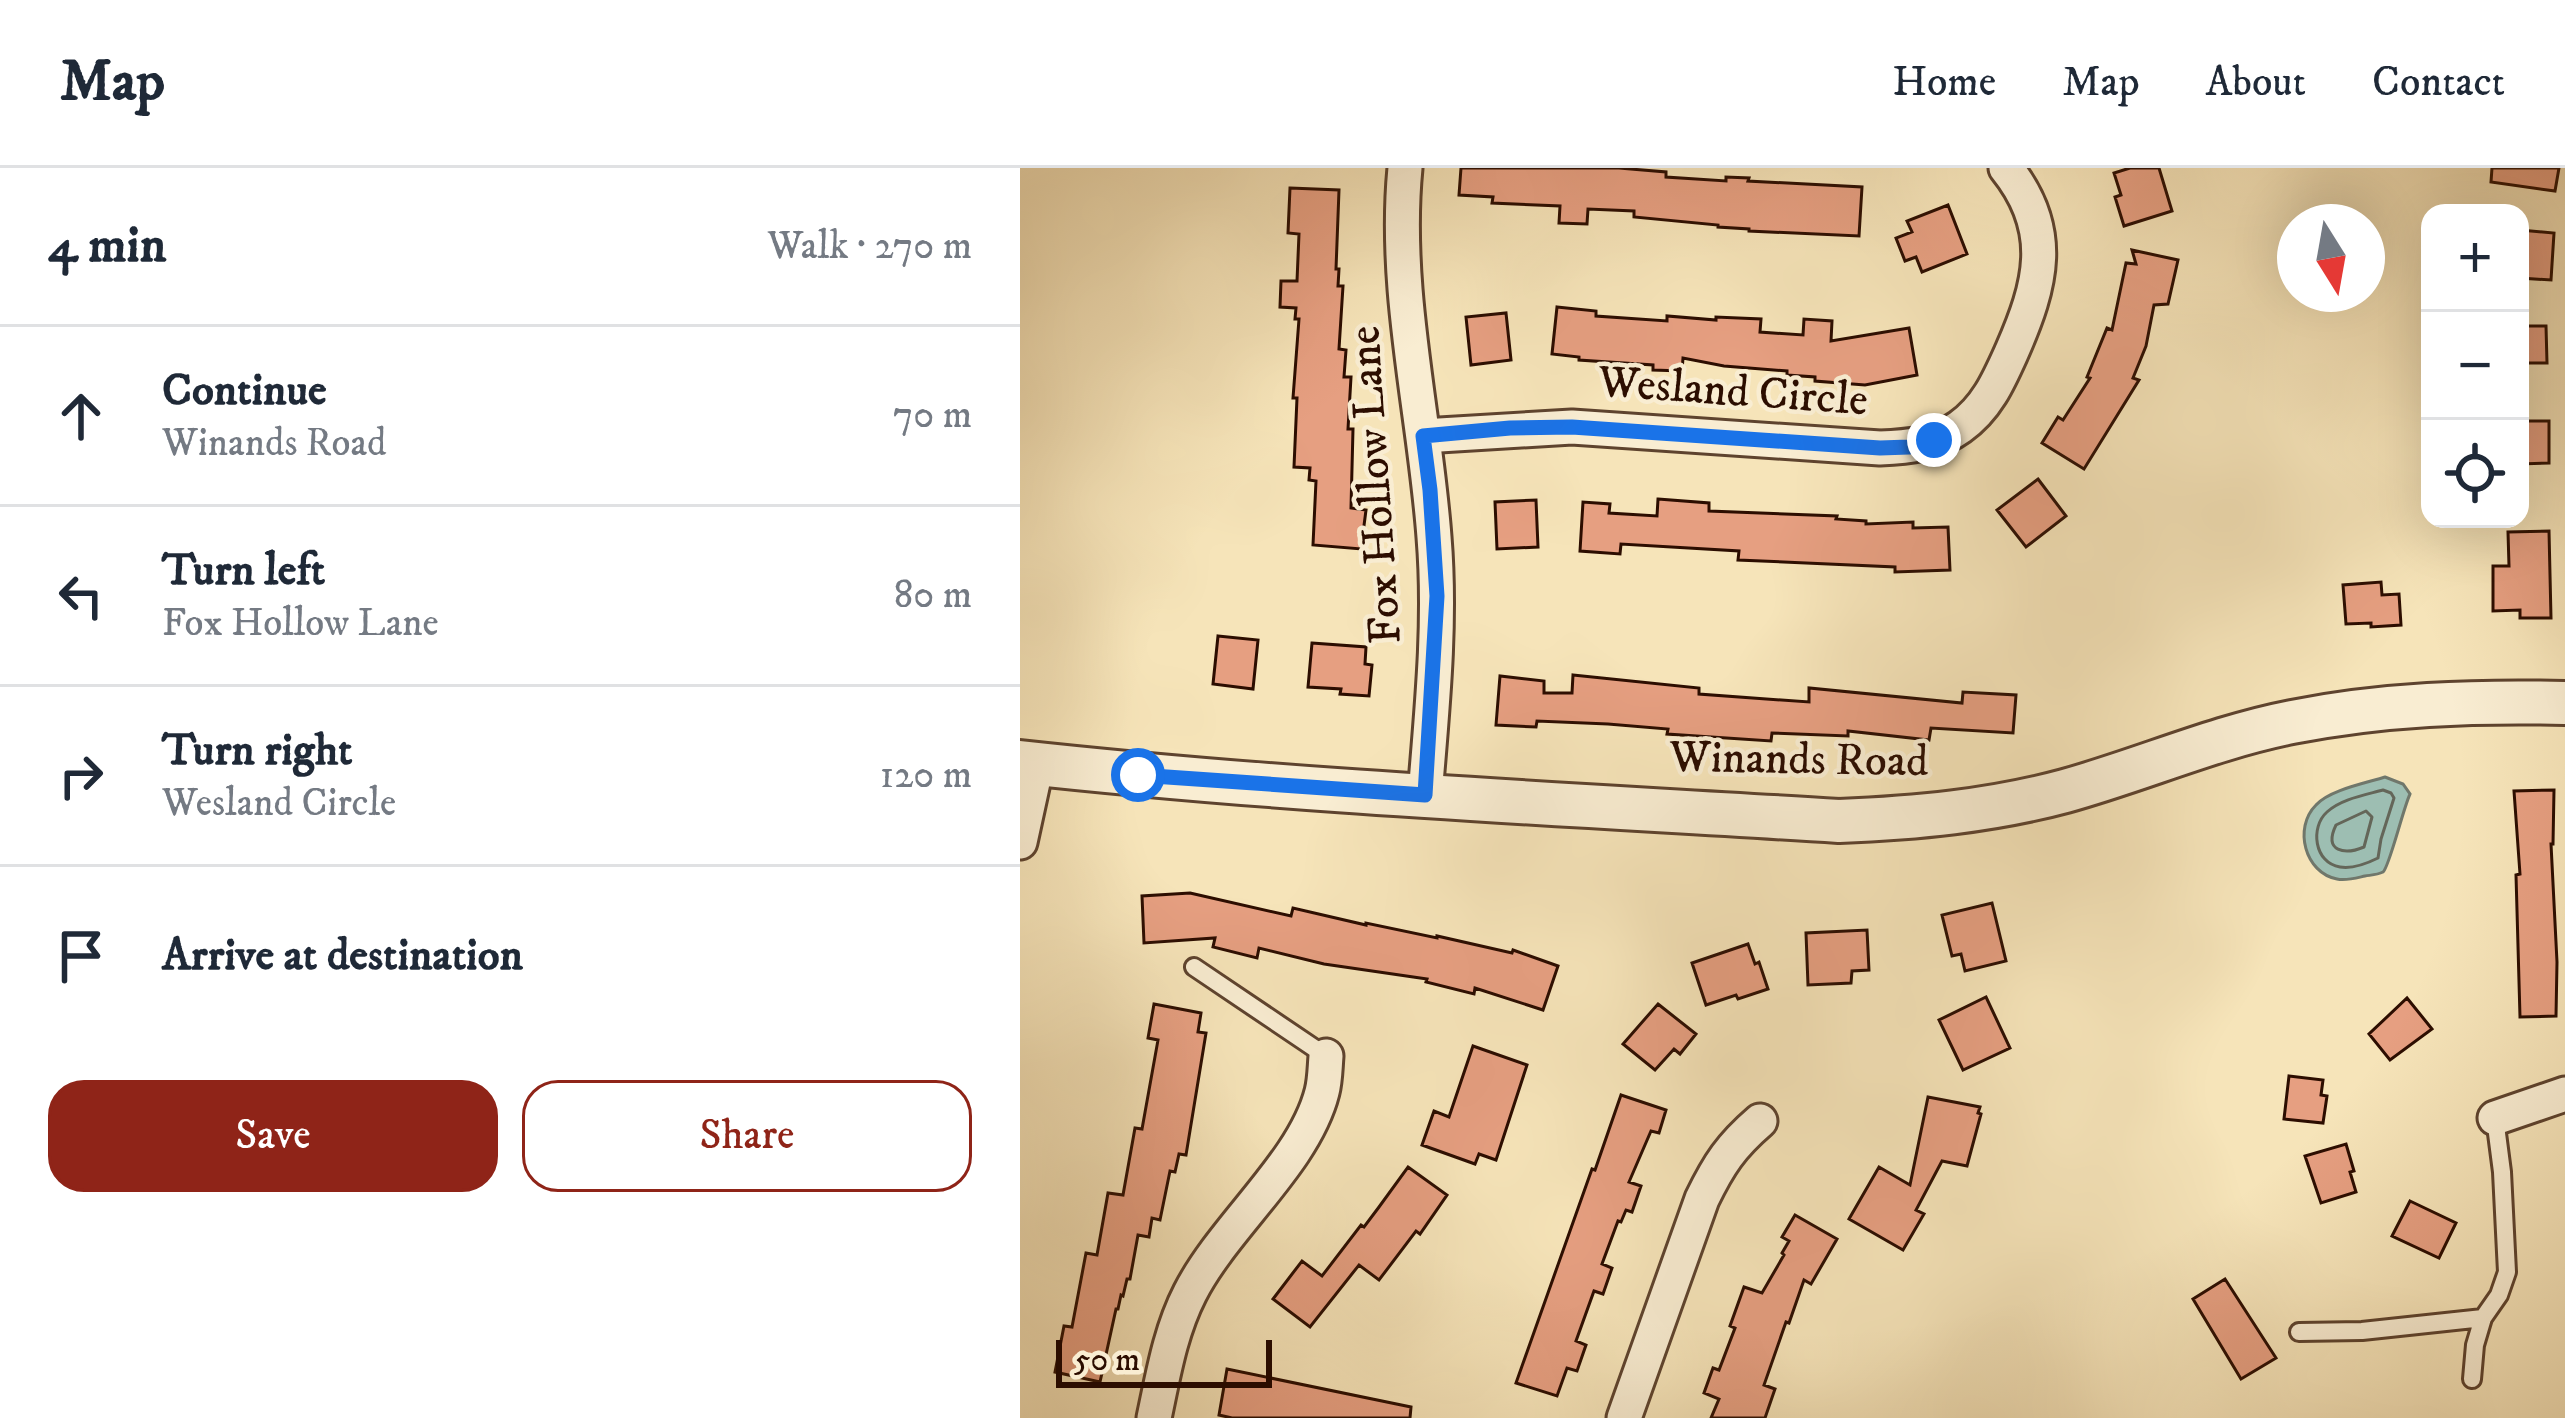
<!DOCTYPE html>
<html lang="en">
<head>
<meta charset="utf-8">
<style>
  :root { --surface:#fff; --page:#f2f2f3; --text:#1f2937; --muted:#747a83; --line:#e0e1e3; --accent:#8f2418 }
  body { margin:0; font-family:"IM FELL DW Pica",serif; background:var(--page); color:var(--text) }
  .controls { position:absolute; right:36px; top:36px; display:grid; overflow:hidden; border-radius:24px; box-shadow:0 12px 48px #0002 }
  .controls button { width:108px; height:108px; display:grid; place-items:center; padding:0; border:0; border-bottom:3px solid var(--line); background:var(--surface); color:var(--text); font:60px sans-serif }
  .compass { position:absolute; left:1257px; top:36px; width:108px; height:108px; border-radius:50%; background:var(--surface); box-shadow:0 12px 48px #0002; rotate:169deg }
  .scale { position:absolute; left:36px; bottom:30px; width:216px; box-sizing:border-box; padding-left:12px; border:6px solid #2c0d00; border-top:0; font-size:33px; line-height:42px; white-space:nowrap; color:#2c0d00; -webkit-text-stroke:9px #f9edd2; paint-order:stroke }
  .stop { position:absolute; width:36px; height:36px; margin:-27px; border:9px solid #1a73e8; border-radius:50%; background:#fff }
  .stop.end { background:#1a73e8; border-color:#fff; box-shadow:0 3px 12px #0008 }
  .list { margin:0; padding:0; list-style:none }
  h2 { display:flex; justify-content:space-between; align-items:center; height:156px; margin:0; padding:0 48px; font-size:51px }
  h2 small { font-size:39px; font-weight:400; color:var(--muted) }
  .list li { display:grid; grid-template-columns:78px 1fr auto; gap:36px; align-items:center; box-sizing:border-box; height:180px; padding:0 48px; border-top:3px solid var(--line) }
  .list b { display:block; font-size:45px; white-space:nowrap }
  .list p { margin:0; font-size:39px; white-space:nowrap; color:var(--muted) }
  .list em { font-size:39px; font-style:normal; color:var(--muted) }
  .actions { display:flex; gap:24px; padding:36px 48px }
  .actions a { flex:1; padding:27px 0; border:3px solid var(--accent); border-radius:36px; text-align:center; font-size:42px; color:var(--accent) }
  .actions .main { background:var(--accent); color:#fff }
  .icon { flex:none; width:66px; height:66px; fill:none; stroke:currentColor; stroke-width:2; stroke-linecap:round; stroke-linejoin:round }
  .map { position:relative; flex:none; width:1545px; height:1250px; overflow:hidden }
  header { display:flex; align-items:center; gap:72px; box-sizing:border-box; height:168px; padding:0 60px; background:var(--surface); border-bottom:3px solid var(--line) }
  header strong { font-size:57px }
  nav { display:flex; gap:66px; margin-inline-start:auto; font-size:42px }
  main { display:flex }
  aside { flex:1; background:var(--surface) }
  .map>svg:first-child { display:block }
  .water { fill:#9dbeb2; stroke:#70776b; stroke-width:3 }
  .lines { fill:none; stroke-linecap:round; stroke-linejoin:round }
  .shore { stroke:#646659; stroke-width:3 }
  .building { fill:#e69f81; stroke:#2c0d00; stroke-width:3 }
  .service-casing { stroke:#5e432e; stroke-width:22 }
  .minor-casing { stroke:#5e432e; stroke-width:39 }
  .tertiary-casing { stroke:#5e432e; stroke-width:48 }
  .service { stroke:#f9edd2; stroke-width:16 }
  .minor { stroke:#f9edd2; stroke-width:33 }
  .tertiary { stroke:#f9edd2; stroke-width:42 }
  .route { stroke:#1a73e8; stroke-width:15 }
  .labels { text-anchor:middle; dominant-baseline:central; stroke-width:9; stroke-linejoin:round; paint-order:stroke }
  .street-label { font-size:45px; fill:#2c0d00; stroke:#f9edd2 }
</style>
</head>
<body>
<header>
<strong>Map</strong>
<nav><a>Home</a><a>Map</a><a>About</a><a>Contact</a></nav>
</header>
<main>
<aside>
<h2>4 min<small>Walk · 270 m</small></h2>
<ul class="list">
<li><svg class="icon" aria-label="ahead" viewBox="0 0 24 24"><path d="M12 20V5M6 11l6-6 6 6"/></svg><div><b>Continue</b><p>Winands Road</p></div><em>70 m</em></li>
<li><svg class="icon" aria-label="left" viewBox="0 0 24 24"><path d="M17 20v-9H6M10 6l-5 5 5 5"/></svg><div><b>Turn left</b><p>Fox Hollow Lane</p></div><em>80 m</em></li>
<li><svg class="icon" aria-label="right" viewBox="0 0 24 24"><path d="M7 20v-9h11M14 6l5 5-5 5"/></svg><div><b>Turn right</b><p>Wesland Circle</p></div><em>120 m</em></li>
<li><svg class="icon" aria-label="arrive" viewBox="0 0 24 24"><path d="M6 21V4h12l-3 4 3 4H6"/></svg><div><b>Arrive at destination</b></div></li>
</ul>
<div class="actions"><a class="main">Save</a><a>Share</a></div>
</aside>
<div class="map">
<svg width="1545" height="1250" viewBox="0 0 1545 1250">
  <rect width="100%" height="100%" fill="#f6e4b9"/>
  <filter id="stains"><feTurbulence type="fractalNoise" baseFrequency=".00167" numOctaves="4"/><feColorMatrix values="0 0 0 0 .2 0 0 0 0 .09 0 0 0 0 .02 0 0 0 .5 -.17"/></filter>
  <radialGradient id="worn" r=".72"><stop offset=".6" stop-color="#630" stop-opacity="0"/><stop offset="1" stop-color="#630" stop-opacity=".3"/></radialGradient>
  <path class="water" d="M 1365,609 L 1383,616 L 1390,626 C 1383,641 1369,700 1363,704 C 1357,707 1351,707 1345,708 C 1336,710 1326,713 1317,711 C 1285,705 1273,660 1296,637 C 1309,622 1346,615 1365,609 Z"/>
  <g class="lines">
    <path class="shore" d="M 1363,622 L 1371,625 L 1374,630 L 1361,671 L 1358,690 C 1348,695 1332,701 1320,699 C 1294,695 1290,659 1307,644 C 1321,631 1345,627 1363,622 Z
      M 1346,643 L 1352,649 L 1344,679 C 1325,687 1303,684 1316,657 Z"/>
  </g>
  <path class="building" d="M 441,0 L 599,0 L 646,4 L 646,9 L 706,13 L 706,9 L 729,10 L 728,13 L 842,19 L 839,68 L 729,63 L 729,61 L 698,59 L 698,57 L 614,49 L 614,43 L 568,41 L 567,56 L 539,55 L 540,38 L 472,35 L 473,29 L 439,27 Z
    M 1110,0 L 1139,0 L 1152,43 L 1104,58 L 1095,29 L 1101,27 L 1094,5 Z
    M 1472,0 L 1539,0 L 1535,23 L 1471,14 Z
    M 270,20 L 319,22 L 316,101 L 319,101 L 318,118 L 323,118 L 319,181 L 326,182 L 324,209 L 331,209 L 328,261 L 333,261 L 331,340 L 346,342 L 341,381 L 293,377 L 296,313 L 289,312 L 290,300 L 274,299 L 277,230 L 273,230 L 279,151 L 275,151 L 276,140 L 260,139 L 261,113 L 277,113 L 279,66 L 268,65 Z
    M 928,37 L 947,86 L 902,104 L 896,89 L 885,93 L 876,70 L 892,64 L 887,53 Z
    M 1500,62 L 1534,65 L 1531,112 L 1500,110 Z
    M 1112,82 L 1158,92 L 1148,136 L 1134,137 L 1126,178 L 1113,210 L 1119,212 L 1064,301 L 1022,275 L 1038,249 L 1043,252 L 1070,210 L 1067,209 L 1087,160 L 1092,162 L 1106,95 L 1116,96 Z
    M 537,139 L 576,143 L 576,148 L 647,153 L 647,148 L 696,152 L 696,149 L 741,151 L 740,164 L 783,167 L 784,151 L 812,153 L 811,173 L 889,160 L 897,207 L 845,217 L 795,213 L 795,209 L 767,207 L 767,203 L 704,198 L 663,190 L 662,203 L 633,202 L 633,197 L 559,192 L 559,189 L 532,186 Z
    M 486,145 L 491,192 L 451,197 L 446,149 Z
    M 1500,158 L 1526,158 L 1527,195 L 1500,195 Z
    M 1500,253 L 1529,253 L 1529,295 L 1500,296 Z
    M 1018,311 L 1046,348 L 1006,379 L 977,342 Z
    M 638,331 L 689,335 L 689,343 L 817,348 L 816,351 L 846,353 L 846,356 L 893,354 L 893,360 L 928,359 L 930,402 L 875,404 L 875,399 L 718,392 L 719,383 L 601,376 L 600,386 L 560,383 L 563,334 L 590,336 L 589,345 L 637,348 Z
    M 516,332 L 518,379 L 477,381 L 475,334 Z
    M 1529,363 L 1531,450 L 1500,450 L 1500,442 L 1473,443 L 1473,398 L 1489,398 L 1488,364 Z
    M 1361,414 L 1362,427 L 1379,426 L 1381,457 L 1351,459 L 1351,455 L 1326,456 L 1323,417 Z
    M 198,468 L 238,472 L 233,521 L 193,516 Z
    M 292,475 L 346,479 L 345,496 L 352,497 L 349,528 L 320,526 L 321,521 L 288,519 Z
    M 553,507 L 679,520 L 679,526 L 789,534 L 789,520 L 942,535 L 943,524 L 996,527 L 993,565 L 911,560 L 909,572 L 828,563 L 828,568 L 752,565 L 751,573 L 647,566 L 648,561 L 588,556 L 517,553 L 516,559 L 476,557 L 480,508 L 524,513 L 524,525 L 552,525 Z
    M 1534,622 L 1533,676 L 1531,676 L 1537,794 L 1536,848 L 1500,849 L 1496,707 L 1500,706 L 1494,623 Z
    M 170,725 L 271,748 L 273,740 L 346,757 L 346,755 L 417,770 L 417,768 L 492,785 L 493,782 L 538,798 L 523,842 L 455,820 L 454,826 L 406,814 L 407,811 L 304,796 L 239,780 L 237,790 L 193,779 L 195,770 L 124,775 L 122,728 Z
    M 972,735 L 986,793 L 945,803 L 941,786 L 932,788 L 922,747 Z
    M 847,762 L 849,802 L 832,803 L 831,815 L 788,817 L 786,765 Z
    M 728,776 L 735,796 L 739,794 L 748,821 L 718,831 L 716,827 L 686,837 L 672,795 Z
    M 966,829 L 990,880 L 943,902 L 919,852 Z
    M 1387,830 L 1412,861 L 1370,892 L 1349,866 Z
    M 134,836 L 181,845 L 178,864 L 186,865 L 166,987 L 159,986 L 155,1004 L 150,1003 L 140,1052 L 132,1050 L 129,1069 L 118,1067 L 110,1111 L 107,1111 L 103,1128 L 101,1127 L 98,1141 L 96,1141 L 80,1214 L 35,1204 L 44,1158 L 52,1159 L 66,1085 L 77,1087 L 88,1025 L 103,1027 L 115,960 L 122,961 L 138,872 L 128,870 Z
    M 638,836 L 676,866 L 660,886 L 654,881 L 635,902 L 603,876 Z
    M 453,878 L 507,897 L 476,992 L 459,986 L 455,996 L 402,977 L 414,943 L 429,949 Z
    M 1269,908 L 1303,912 L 1301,927 L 1307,928 L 1303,955 L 1264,951 Z
    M 601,927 L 646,942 L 639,965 L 631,963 L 609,1014 L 621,1018 L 612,1044 L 606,1042 L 601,1054 L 598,1053 L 582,1096 L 592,1100 L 583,1126 L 574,1123 L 556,1173 L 566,1177 L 557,1203 L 547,1200 L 537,1228 L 496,1215 L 572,1001 L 575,1002 Z
    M 908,929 L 960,939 L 958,945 L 961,946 L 947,998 L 922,993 L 896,1042 L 904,1046 L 883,1082 L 829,1051 L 859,999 L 890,1017 Z
    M 1326,976 L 1334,1003 L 1330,1004 L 1336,1024 L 1301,1035 L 1285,988 Z
    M 388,999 L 427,1027 L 400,1066 L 396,1063 L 359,1112 L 339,1097 L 290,1159 L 253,1131 L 282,1093 L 302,1108 L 341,1057 L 344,1059 L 359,1039 Z
    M 1390,1033 L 1436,1055 L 1419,1090 L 1372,1068 Z
    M 775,1047 L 817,1071 L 791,1116 L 784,1112 L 769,1155 L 766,1154 L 744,1217 L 755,1221 L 745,1250 L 691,1250 L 699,1231 L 684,1225 L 693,1200 L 699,1202 L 715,1160 L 710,1158 L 724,1119 L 742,1125 L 764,1087 L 762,1085 L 769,1073 L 762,1069 Z
    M 1205,1111 L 1256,1190 L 1221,1211 L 1173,1131 Z
    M 207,1201 L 391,1239 L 390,1250 L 212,1250 L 199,1247 Z"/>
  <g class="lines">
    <g class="service-casing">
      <path id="service" d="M 174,799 L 306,888
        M 1279,1164 L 1342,1163 L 1463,1150 L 1479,1127 L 1487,1104 L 1482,1004 L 1475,950
        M 1452,1211 L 1455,1177 L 1463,1150"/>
    </g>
    <g class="minor-casing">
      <path id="minor" d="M 385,0 C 373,123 405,247 414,369 C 421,455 412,542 405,627
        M 403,268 L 552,259 L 860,280 C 888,279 917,276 940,259 C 967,240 979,212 992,183 C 1021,117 1036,62 986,0
        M 0,674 L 17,596
        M 1475,950 L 1545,926
        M 134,1250 C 143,1208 150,1164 170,1125 C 204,1058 284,995 302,924 C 305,913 305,900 306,888
        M 604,1250 L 682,1031 C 699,996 711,978 740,953"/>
    </g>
    <g class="tertiary-casing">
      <path id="tertiary" d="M 0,594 C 272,624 546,636 819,653 C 895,650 971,643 1045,623 C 1121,602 1195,569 1272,554 C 1363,536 1453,533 1545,535"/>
    </g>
    <use href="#service" class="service"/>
    <use href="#minor" class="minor"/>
    <use href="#tertiary" class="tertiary"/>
  </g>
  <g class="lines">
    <path class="route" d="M 118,607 L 405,627 L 417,428 L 410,322 L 403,268 L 490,260 L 552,259 L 860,280 L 889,279 L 914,272"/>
  </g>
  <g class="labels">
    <g class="street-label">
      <text transform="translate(713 224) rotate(4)">Wesland Circle</text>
      <text transform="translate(356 317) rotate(-94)">Fox Hollow Lane</text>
      <text transform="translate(779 592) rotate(1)">Winands Road</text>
    </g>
  </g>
  <rect width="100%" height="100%" filter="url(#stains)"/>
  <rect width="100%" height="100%" fill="url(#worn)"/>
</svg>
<div class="controls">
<button>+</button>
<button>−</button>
<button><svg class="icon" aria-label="locate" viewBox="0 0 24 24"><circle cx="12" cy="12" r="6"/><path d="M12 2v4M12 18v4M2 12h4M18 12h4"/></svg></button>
</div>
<svg class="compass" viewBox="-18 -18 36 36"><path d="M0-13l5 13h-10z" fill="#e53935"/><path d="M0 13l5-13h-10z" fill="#747a83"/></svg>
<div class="scale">50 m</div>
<div class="stop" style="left:118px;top:607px"></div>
<div class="stop end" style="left:914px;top:272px"></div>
</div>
</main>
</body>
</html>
